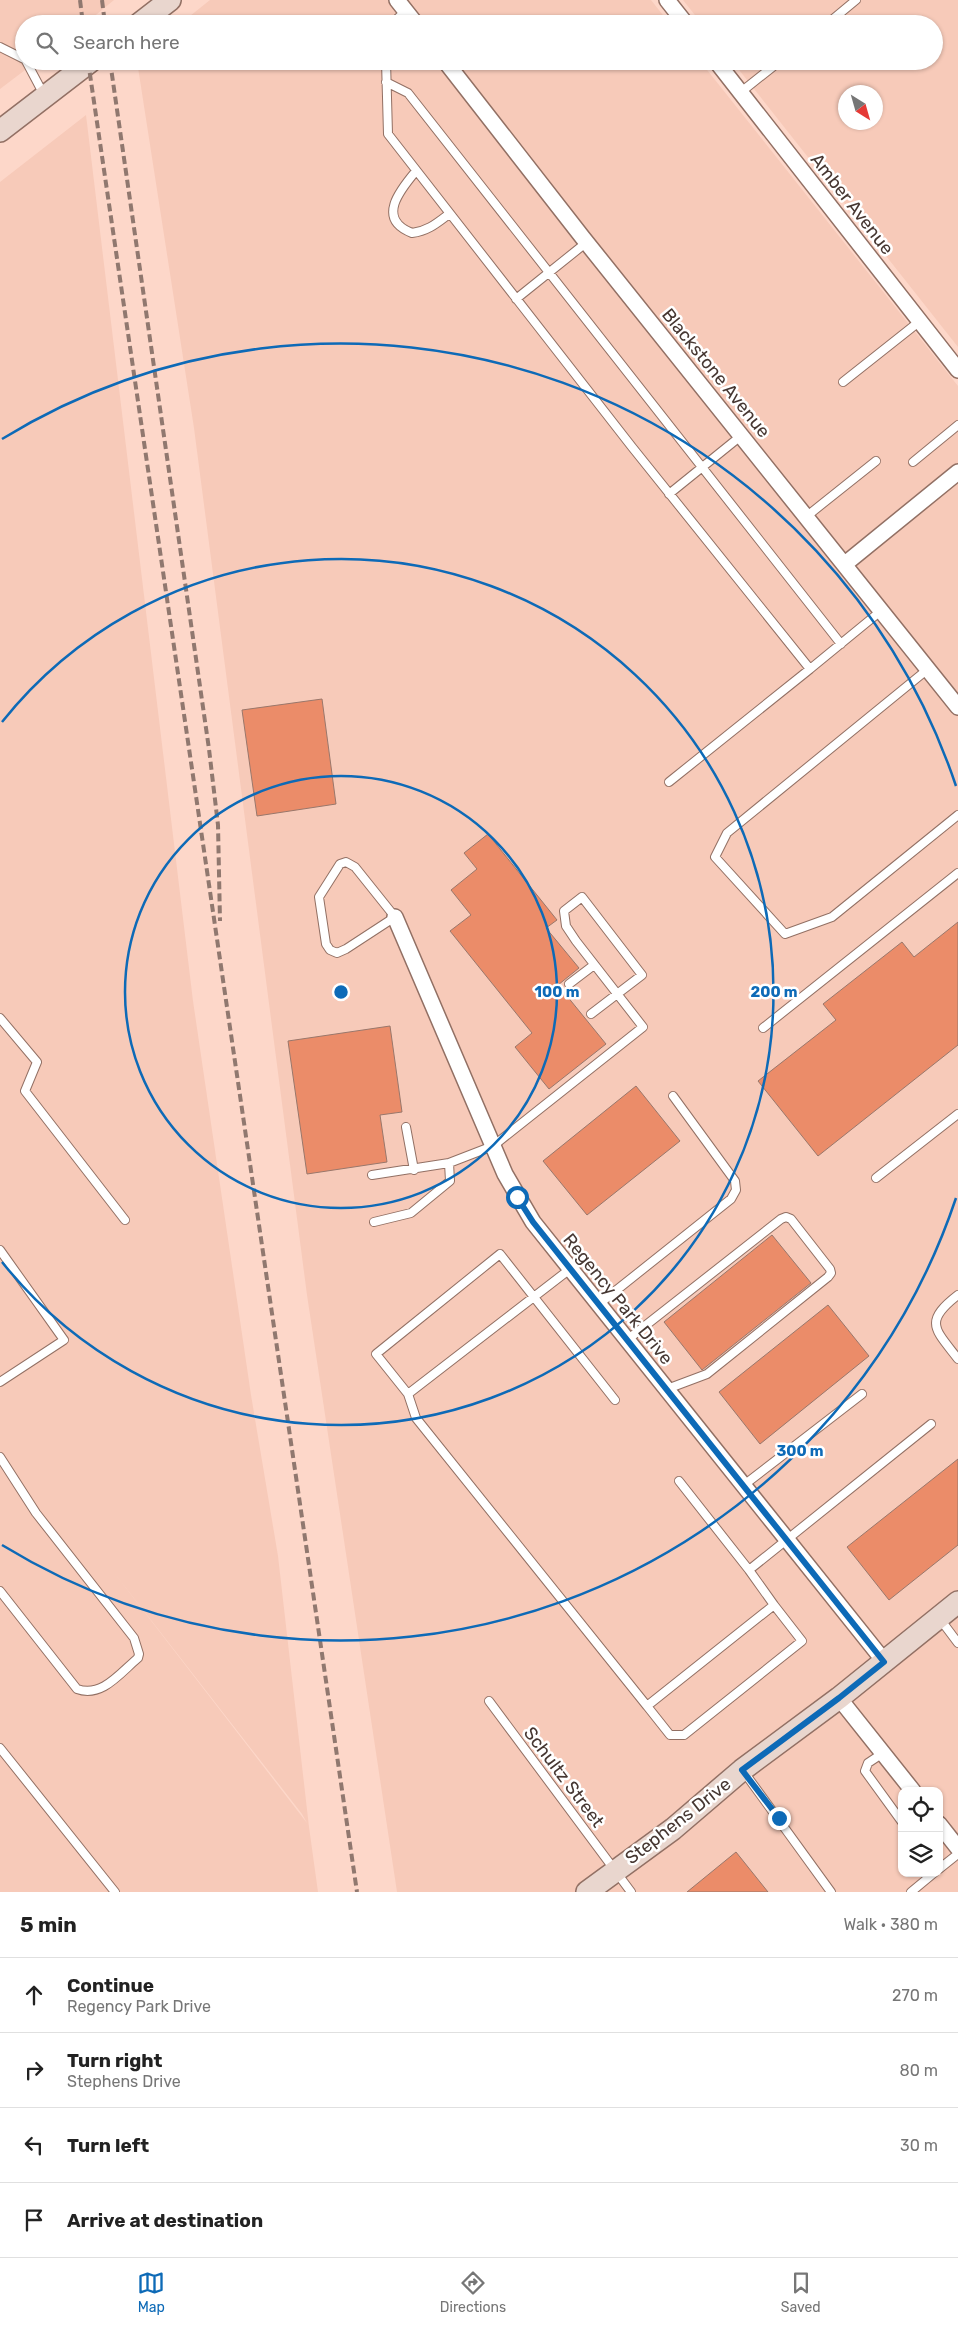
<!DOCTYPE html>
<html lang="en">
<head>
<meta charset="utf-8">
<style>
  :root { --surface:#fff; --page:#f2f2f2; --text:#222; --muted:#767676; --line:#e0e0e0; --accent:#0d6ab7 }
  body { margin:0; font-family:Rubik,sans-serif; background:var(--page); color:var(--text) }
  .controls { position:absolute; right:15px; bottom:15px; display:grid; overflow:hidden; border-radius:10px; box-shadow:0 1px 4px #0004 }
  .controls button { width:45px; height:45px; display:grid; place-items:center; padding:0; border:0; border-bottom:1px solid var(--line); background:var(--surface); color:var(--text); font:25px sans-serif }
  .compass { position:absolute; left:838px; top:85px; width:45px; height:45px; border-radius:50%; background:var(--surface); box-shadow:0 1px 4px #0004; rotate:143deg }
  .stop { position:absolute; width:15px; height:15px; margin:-11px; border:4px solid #0d6ab7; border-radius:50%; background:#fff }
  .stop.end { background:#0d6ab7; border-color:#fff; box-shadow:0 1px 5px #0008 }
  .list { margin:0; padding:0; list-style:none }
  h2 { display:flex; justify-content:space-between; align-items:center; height:65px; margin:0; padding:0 20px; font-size:21px }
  h2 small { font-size:16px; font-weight:400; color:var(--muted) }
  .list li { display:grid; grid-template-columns:32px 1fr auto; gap:15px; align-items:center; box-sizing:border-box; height:75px; padding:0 20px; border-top:1px solid var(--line) }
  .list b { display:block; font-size:19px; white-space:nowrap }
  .list p { margin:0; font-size:16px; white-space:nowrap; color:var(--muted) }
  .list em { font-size:16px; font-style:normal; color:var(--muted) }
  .icon { flex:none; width:28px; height:28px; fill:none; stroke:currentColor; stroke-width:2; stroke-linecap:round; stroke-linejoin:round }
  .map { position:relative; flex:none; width:958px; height:1892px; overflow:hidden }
  .search { position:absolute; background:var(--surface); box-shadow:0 1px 4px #0004; left:15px; right:15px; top:15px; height:55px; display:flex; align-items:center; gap:12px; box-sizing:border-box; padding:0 18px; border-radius:28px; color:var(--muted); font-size:19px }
  .sheet { height:365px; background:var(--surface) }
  nav { display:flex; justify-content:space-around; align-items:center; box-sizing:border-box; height:70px; border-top:1px solid var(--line); background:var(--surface); font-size:14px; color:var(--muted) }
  nav a { display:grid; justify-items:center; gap:2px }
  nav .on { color:var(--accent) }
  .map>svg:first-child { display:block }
  .built { fill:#f7cab9; fill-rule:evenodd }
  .building { fill:#eb8c69; stroke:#99776b }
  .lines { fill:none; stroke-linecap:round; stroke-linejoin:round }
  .lane-casing { stroke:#927064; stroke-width:10 }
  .street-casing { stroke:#927064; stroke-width:18 }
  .secondary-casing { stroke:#927064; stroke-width:24 }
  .lane { stroke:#fff; stroke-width:8 }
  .street { stroke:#fff; stroke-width:15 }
  .secondary { stroke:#e9d6ce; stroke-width:21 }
  .rail { stroke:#90786f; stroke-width:4; stroke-dasharray:8 4; stroke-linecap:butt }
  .route { stroke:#0d6ab7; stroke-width:6 }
  .ring { fill:none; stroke:#0d6ab7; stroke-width:2.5 }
  .labels { text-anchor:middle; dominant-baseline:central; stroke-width:5; stroke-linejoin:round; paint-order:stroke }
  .street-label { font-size:18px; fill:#463732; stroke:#fff }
  .centre { fill:#0d6ab7; stroke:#fff; stroke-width:2.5 }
  .ring-label { font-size:15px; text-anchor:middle; font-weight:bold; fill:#0d6ab7; stroke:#fff; stroke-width:5; stroke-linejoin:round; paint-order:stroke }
</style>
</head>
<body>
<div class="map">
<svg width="958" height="1892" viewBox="0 0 958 1892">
  <rect width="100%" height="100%" fill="#fdd7c9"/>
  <path class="built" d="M 0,0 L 114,0 L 85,24 L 24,24 L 24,61 L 37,61 L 0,89 Z
    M 210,0 L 651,0 L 670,24 L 180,24 Z
    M 683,0 L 958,0 L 958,347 L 732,61 L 934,61 L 934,24 L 702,24 ZM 846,92 L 876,92 L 876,122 L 846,122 Z
    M 137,61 L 700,61 L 958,386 L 958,1892 L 397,1892 L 307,1295 L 194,428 ZM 902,1791 L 939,1791 L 939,1873 L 902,1873 Z
    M 86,115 L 193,1001 L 251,1395 L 278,1556 L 309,1827 L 318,1892 L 0,1892 L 0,182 ZM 112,1570 L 302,1814 L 307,1823 Z"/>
  <path class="building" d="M 322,699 L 336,804 L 257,816 L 242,710 Z
    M 488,834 L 557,920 L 546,928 L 579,968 L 558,985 L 606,1044 L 549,1089 L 515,1047 L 532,1033 L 450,931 L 471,915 L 451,890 L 477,869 L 464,853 Z
    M 958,922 L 958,1045 L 818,1156 L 758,1081 L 836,1020 L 823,1004 L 902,942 L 914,957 Z
    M 390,1026 L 402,1112 L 380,1115 L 387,1162 L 307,1174 L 288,1041 Z
    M 636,1086 L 680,1141 L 587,1215 L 543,1161 Z
    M 772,1235 L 811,1283 L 702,1370 L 664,1322 Z
    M 828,1305 L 869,1356 L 760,1444 L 719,1392 Z
    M 958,1459 L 958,1545 L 889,1600 L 847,1547 Z
    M 736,1852 L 768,1892 L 687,1892 Z"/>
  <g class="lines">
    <g class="lane-casing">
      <path id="lane" d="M 391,24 L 406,11
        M 827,24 L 856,0
        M 0,47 L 24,59
        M 26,61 L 44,95
        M 386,61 L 388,134 L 632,447 L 810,669 L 882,610
        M 386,82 L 408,93 L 841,644
        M 741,92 L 780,61
        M 416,171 C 400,190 376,219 412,233 C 428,231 437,223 449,214
        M 516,299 L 587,242
        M 843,382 L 920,321
        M 913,462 L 958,425
        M 669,494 L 742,435
        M 807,516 L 876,461
        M 928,669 L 727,833 L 715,857 L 785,934 L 832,917 L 958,815
        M 669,782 L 810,669
        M 346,862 L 355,867 L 395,917 L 346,949 L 337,953 L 330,950 L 326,944 L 319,897 L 340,864 Z
        M 569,984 L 594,965
        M 0,1018 L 37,1062 L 25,1091 L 125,1220
        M 763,1028 L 958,873
        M 406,1127 L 414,1170
        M 372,1175 L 449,1163 L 493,1146 L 643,1027 L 576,941 L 566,926 L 564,911 L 582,897 L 642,975 L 591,1014
        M 876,1178 L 958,1114
        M 374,1222 L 411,1213 L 450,1181 L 449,1163
        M 0,1250 L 64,1340 L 0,1382
        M 570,1269 L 408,1394 L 416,1418 L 647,1706 L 774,1605 L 749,1570 L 931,1424
        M 958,1295 C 923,1322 935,1329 958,1359
        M 599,1304 L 731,1199 L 736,1190 L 735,1181 L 673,1096
        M 627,1340 L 781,1219 L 786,1217 L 791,1219 L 830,1269 L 831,1273 L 828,1277 L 707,1374 L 667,1389
        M 408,1394 L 376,1354 L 500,1254 L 615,1400
        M 0,1457 L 36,1513 L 134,1638 L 139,1654 L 138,1658 C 120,1673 102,1698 77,1689 L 0,1591
        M 679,1481 L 749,1570
        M 744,1485 L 862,1394
        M 940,1619 L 958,1643
        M 489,1701 L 631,1892
        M 647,1706 L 670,1735 L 684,1735 L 802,1641 L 774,1605
        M 0,1748 L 115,1892
        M 883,1753 L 868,1763 L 865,1771 L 902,1822
        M 744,1772 L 831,1892
        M 939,1869 L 958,1854
        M 911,1892 L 934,1873"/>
    </g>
    <g class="street-casing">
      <path id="street" d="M 397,0 L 416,24
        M 667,0 L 686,24
        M 445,61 L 583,238 L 958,707
        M 716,61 L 958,370
        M 845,564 L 958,472
        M 395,917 L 505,1174 L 533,1222 L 884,1661
        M 839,1698 L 913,1791
        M 939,1824 L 958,1848"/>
    </g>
    <g class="secondary-casing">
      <path id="secondary" d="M 139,24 L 170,0
        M 0,131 L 91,61
        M 587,1892 L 673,1829 L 742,1770 L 839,1698 L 958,1602"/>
    </g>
    <use href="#lane" class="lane"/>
    <use href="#street" class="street"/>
    <use href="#secondary" class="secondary"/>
    <path class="rail" d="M 80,0 L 83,24
      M 102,0 L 105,24
      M 88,61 L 357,1892
      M 110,61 L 209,749 L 218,825 L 220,921"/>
  </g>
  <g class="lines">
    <path class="route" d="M 517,1197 L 533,1222 L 884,1662 L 839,1698 L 742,1770 L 779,1818"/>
  </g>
  <g class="ring">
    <circle cx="341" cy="992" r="216"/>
    <path d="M2 722A433 433 0 1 1 2 1262"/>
    <path d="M956 1198A649 649 0 0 1 2 1545M2 439A649 649 0 0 1 956 786"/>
  </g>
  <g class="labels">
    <g class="street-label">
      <text transform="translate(852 204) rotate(52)">Amber Avenue</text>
      <text transform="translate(716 373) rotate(51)">Blackstone Avenue</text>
      <text transform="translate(618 1299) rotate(51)">Regency Park Drive</text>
      <text transform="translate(564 1777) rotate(53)">Schultz Street</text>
      <text transform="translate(678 1821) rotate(-38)">Stephens Drive</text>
    </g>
  </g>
  <circle cx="341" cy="992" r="8" class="centre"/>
  <g class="ring-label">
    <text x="557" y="997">100 m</text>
    <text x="774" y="997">200 m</text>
    <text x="800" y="1456">300 m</text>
  </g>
</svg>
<div class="controls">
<button><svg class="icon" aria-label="locate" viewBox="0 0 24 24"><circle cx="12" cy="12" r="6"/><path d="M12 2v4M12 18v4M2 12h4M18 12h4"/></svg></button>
<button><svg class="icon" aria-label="layers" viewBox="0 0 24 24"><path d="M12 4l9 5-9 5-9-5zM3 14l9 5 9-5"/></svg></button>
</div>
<svg class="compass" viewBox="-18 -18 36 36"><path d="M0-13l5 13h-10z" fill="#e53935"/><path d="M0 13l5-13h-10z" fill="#767676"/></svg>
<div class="stop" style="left:517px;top:1197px"></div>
<div class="stop end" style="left:779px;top:1818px"></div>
<div class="search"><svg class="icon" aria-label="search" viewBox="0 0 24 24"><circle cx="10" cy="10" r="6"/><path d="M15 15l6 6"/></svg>Search here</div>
</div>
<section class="sheet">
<h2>5 min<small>Walk · 380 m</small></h2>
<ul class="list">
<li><svg class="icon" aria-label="ahead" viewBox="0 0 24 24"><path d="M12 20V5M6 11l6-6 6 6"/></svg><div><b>Continue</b><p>Regency Park Drive</p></div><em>270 m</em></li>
<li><svg class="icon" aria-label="right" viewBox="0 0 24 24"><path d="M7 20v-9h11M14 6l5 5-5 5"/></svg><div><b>Turn right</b><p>Stephens Drive</p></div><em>80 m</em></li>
<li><svg class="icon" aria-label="left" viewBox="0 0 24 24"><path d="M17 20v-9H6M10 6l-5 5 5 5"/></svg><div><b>Turn left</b></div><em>30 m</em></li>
<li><svg class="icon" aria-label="arrive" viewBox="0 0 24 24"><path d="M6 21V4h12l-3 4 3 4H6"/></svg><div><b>Arrive at destination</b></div></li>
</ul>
</section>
<nav>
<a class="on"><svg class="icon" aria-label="map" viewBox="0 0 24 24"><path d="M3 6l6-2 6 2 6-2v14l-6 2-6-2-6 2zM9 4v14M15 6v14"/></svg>Map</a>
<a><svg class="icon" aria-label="directions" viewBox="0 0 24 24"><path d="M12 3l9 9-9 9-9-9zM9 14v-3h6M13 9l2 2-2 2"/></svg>Directions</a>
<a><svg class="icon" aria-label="saved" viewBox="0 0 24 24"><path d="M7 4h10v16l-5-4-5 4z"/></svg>Saved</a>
</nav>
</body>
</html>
